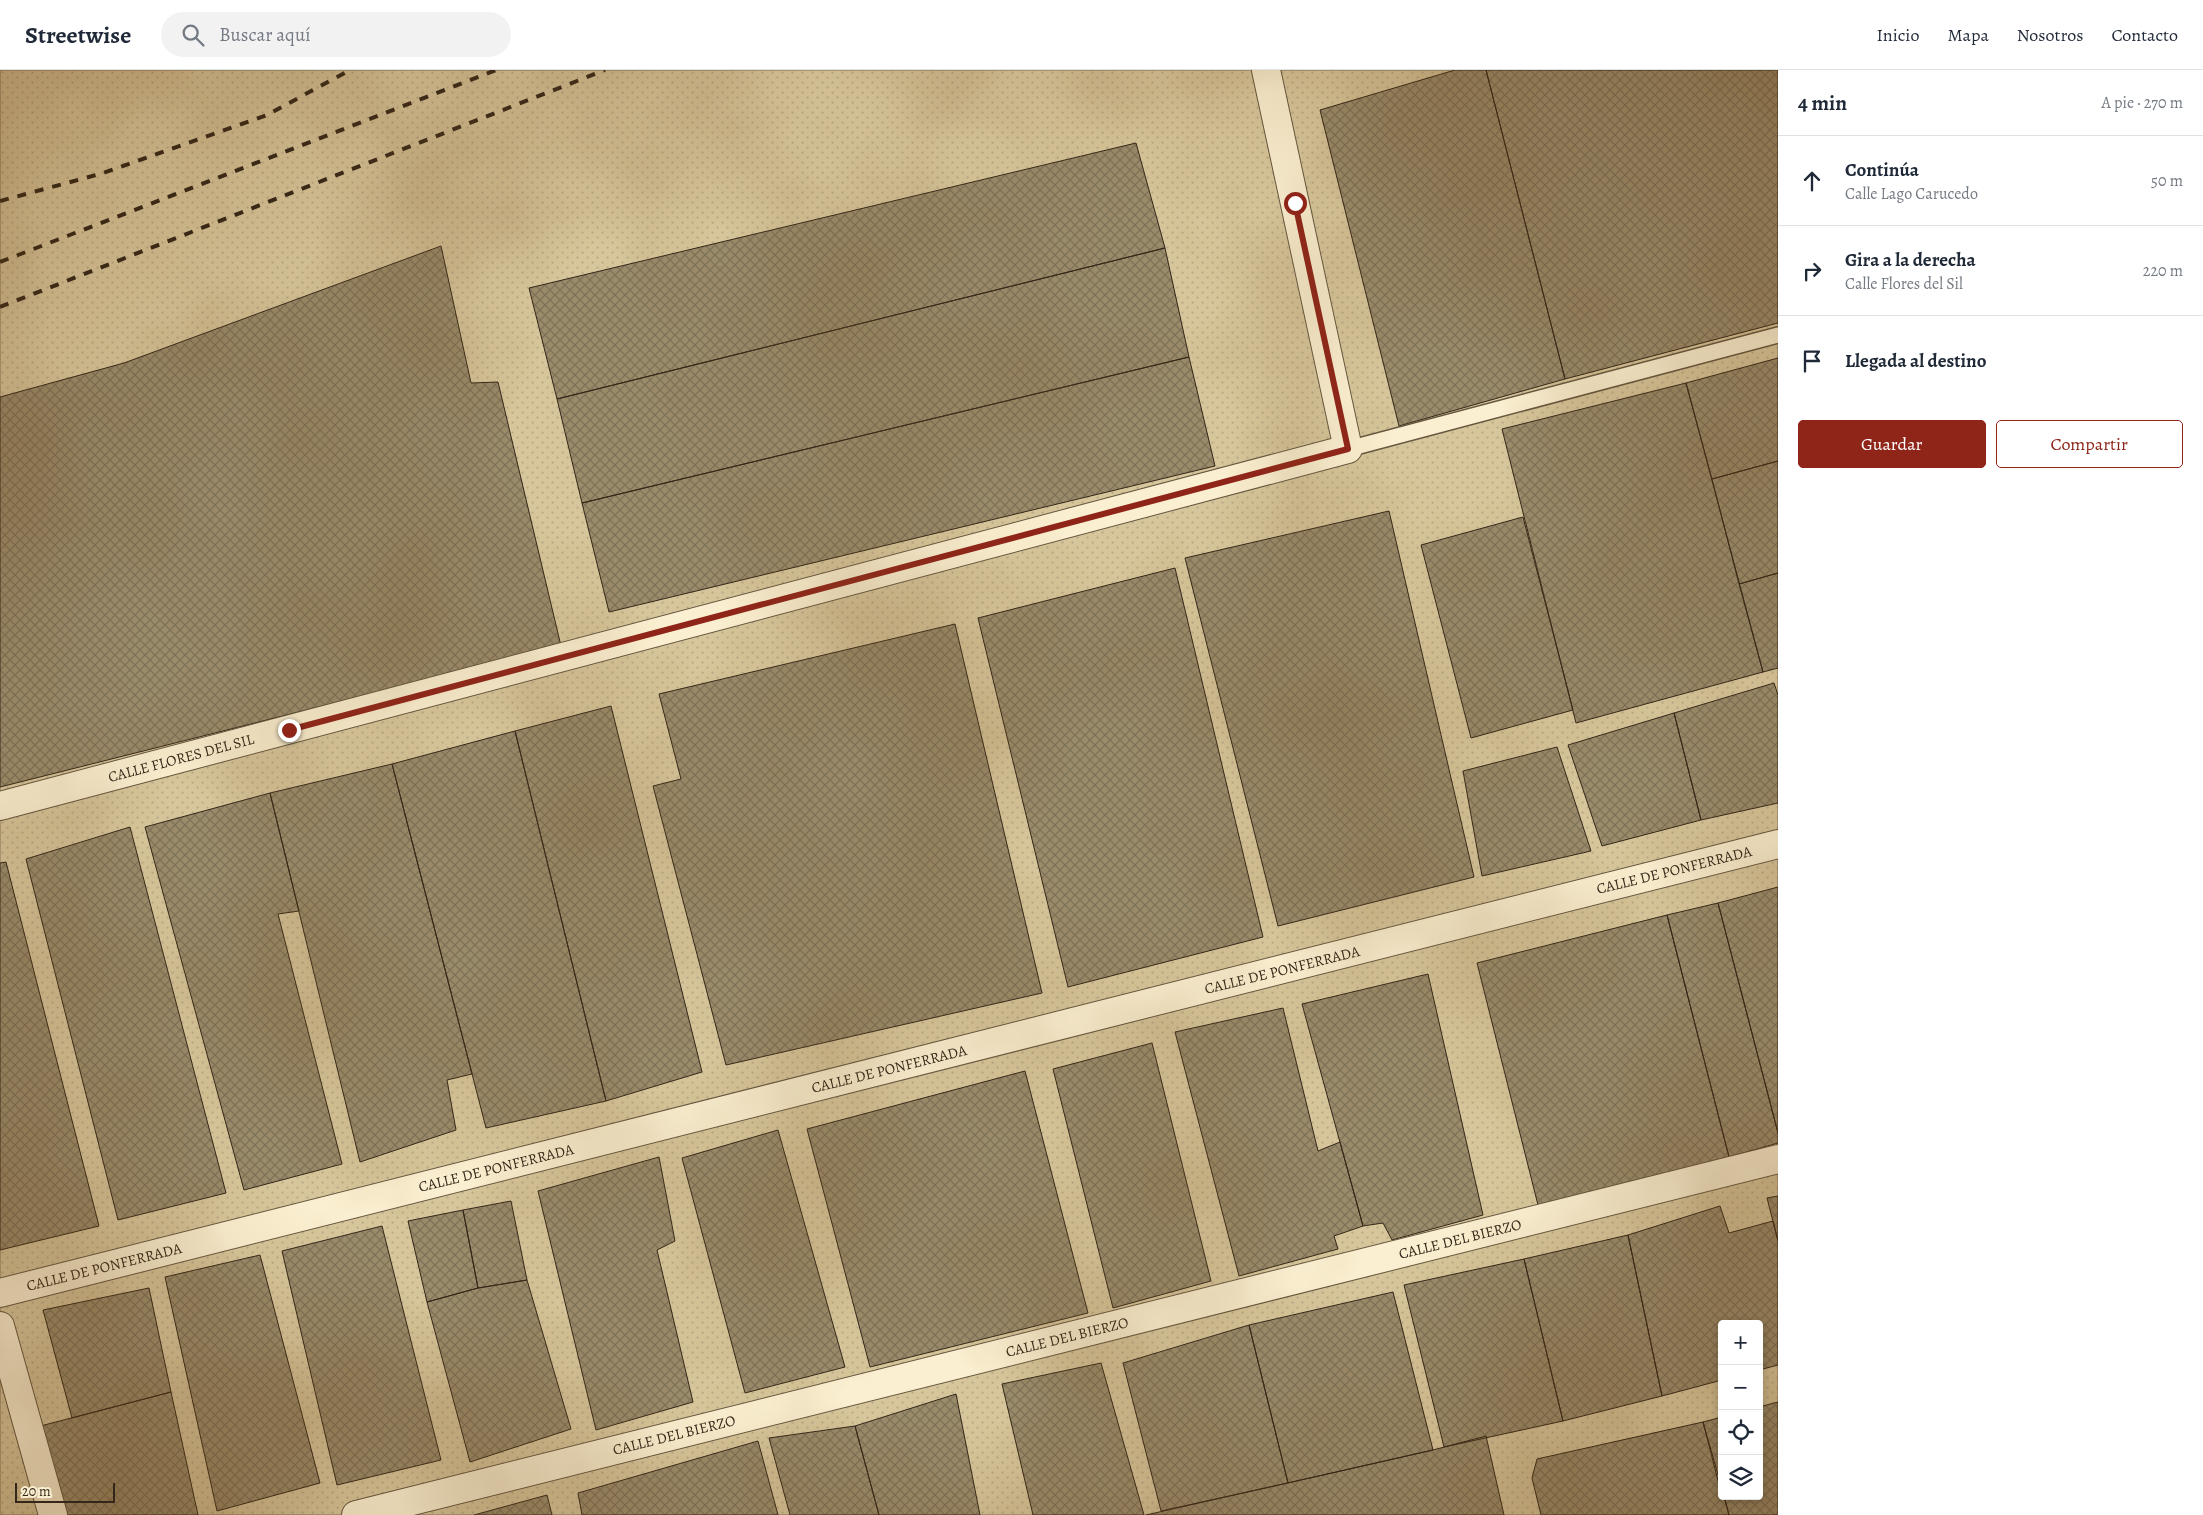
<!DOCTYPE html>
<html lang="es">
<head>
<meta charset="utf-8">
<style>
  :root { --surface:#fff; --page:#f2f2f3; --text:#1f2937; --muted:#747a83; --line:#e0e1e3; --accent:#8f2418 }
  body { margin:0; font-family:Alegreya,serif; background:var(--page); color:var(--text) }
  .controls { position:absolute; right:15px; bottom:15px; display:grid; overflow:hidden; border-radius:5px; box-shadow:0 2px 8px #0003 }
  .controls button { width:45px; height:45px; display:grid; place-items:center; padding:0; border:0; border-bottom:1px solid var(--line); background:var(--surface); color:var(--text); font:25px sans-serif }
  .scale { position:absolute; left:15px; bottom:12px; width:100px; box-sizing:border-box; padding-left:5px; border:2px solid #342719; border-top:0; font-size:14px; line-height:18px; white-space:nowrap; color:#342719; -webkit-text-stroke:4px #faefd0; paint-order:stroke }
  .stop { position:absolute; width:15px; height:15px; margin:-11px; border:4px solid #8f2418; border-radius:50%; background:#fff }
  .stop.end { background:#8f2418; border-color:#fff; box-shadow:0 1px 5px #0008 }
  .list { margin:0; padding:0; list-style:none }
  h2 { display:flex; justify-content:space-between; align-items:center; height:65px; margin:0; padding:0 20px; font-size:21px }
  h2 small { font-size:16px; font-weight:400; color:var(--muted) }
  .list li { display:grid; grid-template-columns:32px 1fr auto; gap:15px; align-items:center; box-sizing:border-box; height:90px; padding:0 20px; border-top:1px solid var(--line) }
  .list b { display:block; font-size:19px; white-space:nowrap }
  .list p { margin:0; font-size:16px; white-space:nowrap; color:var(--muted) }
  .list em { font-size:16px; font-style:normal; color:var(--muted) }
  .actions { display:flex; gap:10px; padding:15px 20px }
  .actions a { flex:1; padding:11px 0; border:1px solid var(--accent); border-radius:5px; text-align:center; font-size:18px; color:var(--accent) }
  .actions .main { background:var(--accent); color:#fff }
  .icon { flex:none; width:28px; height:28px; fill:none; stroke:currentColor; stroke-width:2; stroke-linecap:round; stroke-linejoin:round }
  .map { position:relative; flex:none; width:1778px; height:1445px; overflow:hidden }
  header { display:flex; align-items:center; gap:30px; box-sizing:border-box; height:70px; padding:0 25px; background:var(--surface); border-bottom:1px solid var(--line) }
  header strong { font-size:24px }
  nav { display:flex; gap:28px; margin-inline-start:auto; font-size:18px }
  .search { width:350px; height:45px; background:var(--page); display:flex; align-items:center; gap:12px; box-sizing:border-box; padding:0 18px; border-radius:28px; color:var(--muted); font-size:19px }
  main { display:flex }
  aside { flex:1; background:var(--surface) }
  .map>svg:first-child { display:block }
  .grass { fill:url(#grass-dots); stroke:#86765a; fill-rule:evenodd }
  .building { fill:url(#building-cross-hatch); stroke:#342719 }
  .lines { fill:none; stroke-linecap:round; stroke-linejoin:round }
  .lane-casing { stroke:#655740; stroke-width:18 }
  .street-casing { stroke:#655740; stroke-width:30 }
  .lane { stroke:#faefd0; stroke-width:15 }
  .street { stroke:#faefd0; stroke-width:28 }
  .rail { stroke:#342719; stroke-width:4; stroke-dasharray:9 9; stroke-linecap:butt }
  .route { stroke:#8f2418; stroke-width:6 }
  .labels { text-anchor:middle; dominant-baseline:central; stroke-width:4; stroke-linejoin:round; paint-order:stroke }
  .street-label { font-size:15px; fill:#342719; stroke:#faefd0 }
</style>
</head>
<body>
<header>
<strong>Streetwise</strong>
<div class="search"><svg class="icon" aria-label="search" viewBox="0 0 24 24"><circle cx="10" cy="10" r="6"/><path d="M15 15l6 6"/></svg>Buscar aquí</div>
<nav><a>Inicio</a><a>Mapa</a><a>Nosotros</a><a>Contacto</a></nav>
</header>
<main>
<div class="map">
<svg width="1778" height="1445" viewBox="0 0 1778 1445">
  <defs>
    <pattern id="grass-dots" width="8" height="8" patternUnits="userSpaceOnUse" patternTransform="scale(1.25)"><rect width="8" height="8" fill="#d7c69b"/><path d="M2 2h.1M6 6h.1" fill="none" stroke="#b9aa85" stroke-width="1.8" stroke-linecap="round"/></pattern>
    <pattern id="building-cross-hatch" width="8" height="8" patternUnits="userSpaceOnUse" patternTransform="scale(1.25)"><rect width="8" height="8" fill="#9a8b6b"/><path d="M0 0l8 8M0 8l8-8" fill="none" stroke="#7e7257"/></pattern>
  </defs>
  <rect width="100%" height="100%" fill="#f8e7b6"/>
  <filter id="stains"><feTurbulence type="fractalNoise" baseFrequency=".004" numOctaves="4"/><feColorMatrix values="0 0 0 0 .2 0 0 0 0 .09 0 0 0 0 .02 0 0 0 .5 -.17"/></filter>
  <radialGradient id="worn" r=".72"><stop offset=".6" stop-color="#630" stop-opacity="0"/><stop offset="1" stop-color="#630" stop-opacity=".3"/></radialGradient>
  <path class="grass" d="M 0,0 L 1778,0 L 1778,1445 L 0,1445 ZM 1722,1254 L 1759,1254 L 1759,1426 L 1722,1426 Z"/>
  <path class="building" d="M 1455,0 L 1486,0 L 1565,309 L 1399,356 L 1320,40 Z
    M 1486,0 L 1778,0 L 1778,253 L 1565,309 Z
    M 1136,73 L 1165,178 L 557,329 L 529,218 Z
    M 441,176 L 471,313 L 498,312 L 561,576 L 0,717 L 0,327 L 124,293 Z
    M 1165,178 L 1189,287 L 582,433 L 557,329 Z
    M 1189,287 L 1215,396 L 609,542 L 582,433 Z
    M 1778,288 L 1778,391 L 1712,409 L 1686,313 Z
    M 1686,313 L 1763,602 L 1576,653 L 1502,359 Z
    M 1778,391 L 1778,503 L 1739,514 L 1712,409 Z
    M 1389,441 L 1474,807 L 1278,856 L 1185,488 Z
    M 1523,447 L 1573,640 L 1471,668 L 1421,475 Z
    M 1175,498 L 1263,867 L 1068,917 L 978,548 Z
    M 1778,503 L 1778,598 L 1763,602 L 1739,514 Z
    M 955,554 L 1042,923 L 726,995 L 653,716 L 681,709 L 659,624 Z
    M 1774,613 L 1778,625 L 1778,733 L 1701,750 L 1674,643 Z
    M 611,636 L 702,1002 L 606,1031 L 515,661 Z
    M 1674,643 L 1701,750 L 1602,776 L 1568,675 Z
    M 515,661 L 606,1031 L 486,1058 L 392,694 Z
    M 1557,677 L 1591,781 L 1482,806 L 1463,701 Z
    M 392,694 L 472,1004 L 447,1010 L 456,1060 L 360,1092 L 270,723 Z
    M 270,723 L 299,841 L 278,844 L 342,1094 L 244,1120 L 145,757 Z
    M 130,757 L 226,1123 L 118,1150 L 26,789 Z
    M 6,792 L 99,1156 L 0,1180 L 0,793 Z
    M 1778,817 L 1778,1063 L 1718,833 Z
    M 1718,833 L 1778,1063 L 1778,1073 L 1729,1087 L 1667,845 Z
    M 1667,845 L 1729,1087 L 1538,1135 L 1477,893 Z
    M 1428,904 L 1483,1145 L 1392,1170 L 1383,1153 L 1363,1156 L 1302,934 Z
    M 1283,938 L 1318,1081 L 1340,1072 L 1363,1156 L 1334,1166 L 1338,1179 L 1239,1206 L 1175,962 Z
    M 1152,973 L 1211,1211 L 1113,1238 L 1053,999 Z
    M 1025,1001 L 1088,1243 L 870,1297 L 807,1059 Z
    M 778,1060 L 845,1297 L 745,1323 L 682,1088 Z
    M 659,1087 L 675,1171 L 657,1180 L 693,1332 L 596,1360 L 538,1121 Z
    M 1778,1126 L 1778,1171 L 1767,1128 Z
    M 511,1131 L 527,1210 L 478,1218 L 463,1140 Z
    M 1720,1136 L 1729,1163 L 1773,1151 L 1778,1171 L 1778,1295 L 1759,1300 L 1759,1254 L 1722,1254 L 1722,1310 L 1662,1326 L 1628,1165 Z
    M 463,1140 L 478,1218 L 427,1232 L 408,1151 Z
    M 382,1156 L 441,1390 L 337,1415 L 282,1181 Z
    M 1628,1165 L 1662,1326 L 1563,1351 L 1524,1189 Z
    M 260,1185 L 320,1413 L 217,1441 L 165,1207 Z
    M 1524,1189 L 1563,1351 L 1444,1377 L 1404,1215 Z
    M 527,1210 L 571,1359 L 470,1392 L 427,1232 L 478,1218 Z
    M 149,1218 L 171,1322 L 72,1348 L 43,1240 Z
    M 1393,1222 L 1433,1380 L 1288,1413 L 1249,1255 Z
    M 1249,1255 L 1288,1413 L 1161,1441 L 1123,1293 Z
    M 1101,1293 L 1144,1445 L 1033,1445 L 1002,1314 Z
    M 171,1322 L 198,1445 L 53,1445 L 29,1359 Z
    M 956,1324 L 980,1445 L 879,1445 L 855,1356 Z
    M 1778,1332 L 1778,1445 L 1729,1445 L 1724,1426 L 1759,1426 L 1759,1337 Z
    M 1722,1347 L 1722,1419 L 1703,1352 Z
    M 1703,1352 L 1722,1426 L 1724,1426 L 1729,1445 L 1541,1445 L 1532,1408 L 1537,1389 Z
    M 855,1356 L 879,1445 L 790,1445 L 769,1368 Z
    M 1486,1366 L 1504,1445 L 1146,1445 L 1433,1380 Z
    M 758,1371 L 778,1445 L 582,1445 L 578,1423 Z
    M 547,1425 L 552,1445 L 474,1445 Z"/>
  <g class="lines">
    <g class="lane-casing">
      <path id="lane" d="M 1348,379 L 1778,265"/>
    </g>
    <g class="street-casing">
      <path id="street" d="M 0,736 L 1348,379 L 1266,0
        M 0,1223 L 1778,774
        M 0,1256 L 53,1445
        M 356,1445 L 1778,1089"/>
    </g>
    <use href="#lane" class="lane"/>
    <use href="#street" class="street"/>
    <path class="rail" d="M 0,131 L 100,104 L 267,45 L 350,0
      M 0,192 L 496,0
      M 0,237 L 605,0"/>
  </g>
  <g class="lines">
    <path class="route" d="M 289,660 L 1348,379 L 1295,133"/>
  </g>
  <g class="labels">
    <g class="street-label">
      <text transform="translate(181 688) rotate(-15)">CALLE FLORES DEL SIL</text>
      <text transform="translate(1674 800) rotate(-14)">CALLE DE PONFERRADA</text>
      <text transform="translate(1282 900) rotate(-14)">CALLE DE PONFERRADA</text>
      <text transform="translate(889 999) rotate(-14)">CALLE DE PONFERRADA</text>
      <text transform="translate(496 1098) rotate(-14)">CALLE DE PONFERRADA</text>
      <text transform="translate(1460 1169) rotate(-14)">CALLE DEL BIERZO</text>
      <text transform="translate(104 1197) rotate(-14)">CALLE DE PONFERRADA</text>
      <text transform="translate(1067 1267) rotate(-14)">CALLE DEL BIERZO</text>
      <text transform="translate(674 1365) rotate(-14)">CALLE DEL BIERZO</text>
    </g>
  </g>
  <rect width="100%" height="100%" filter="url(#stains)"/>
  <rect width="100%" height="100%" fill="url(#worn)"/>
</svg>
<div class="controls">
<button>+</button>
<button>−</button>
<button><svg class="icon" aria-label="locate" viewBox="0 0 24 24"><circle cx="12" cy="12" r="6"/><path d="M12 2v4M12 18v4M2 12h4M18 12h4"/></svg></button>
<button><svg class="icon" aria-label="layers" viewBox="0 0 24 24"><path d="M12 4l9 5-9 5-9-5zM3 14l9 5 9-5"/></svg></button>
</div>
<div class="scale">20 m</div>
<div class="stop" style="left:1295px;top:133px"></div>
<div class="stop end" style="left:289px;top:660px"></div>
</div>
<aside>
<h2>4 min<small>A pie · 270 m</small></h2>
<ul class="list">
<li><svg class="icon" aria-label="ahead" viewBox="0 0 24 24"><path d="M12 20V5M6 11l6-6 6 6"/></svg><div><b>Continúa</b><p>Calle Lago Carucedo</p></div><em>50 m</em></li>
<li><svg class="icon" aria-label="right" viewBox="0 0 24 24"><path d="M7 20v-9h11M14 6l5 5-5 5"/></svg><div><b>Gira a la derecha</b><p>Calle Flores del Sil</p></div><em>220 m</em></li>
<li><svg class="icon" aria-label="arrive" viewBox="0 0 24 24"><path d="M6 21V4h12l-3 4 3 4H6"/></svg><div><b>Llegada al destino</b></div></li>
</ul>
<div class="actions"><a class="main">Guardar</a><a>Compartir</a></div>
</aside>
</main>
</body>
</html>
